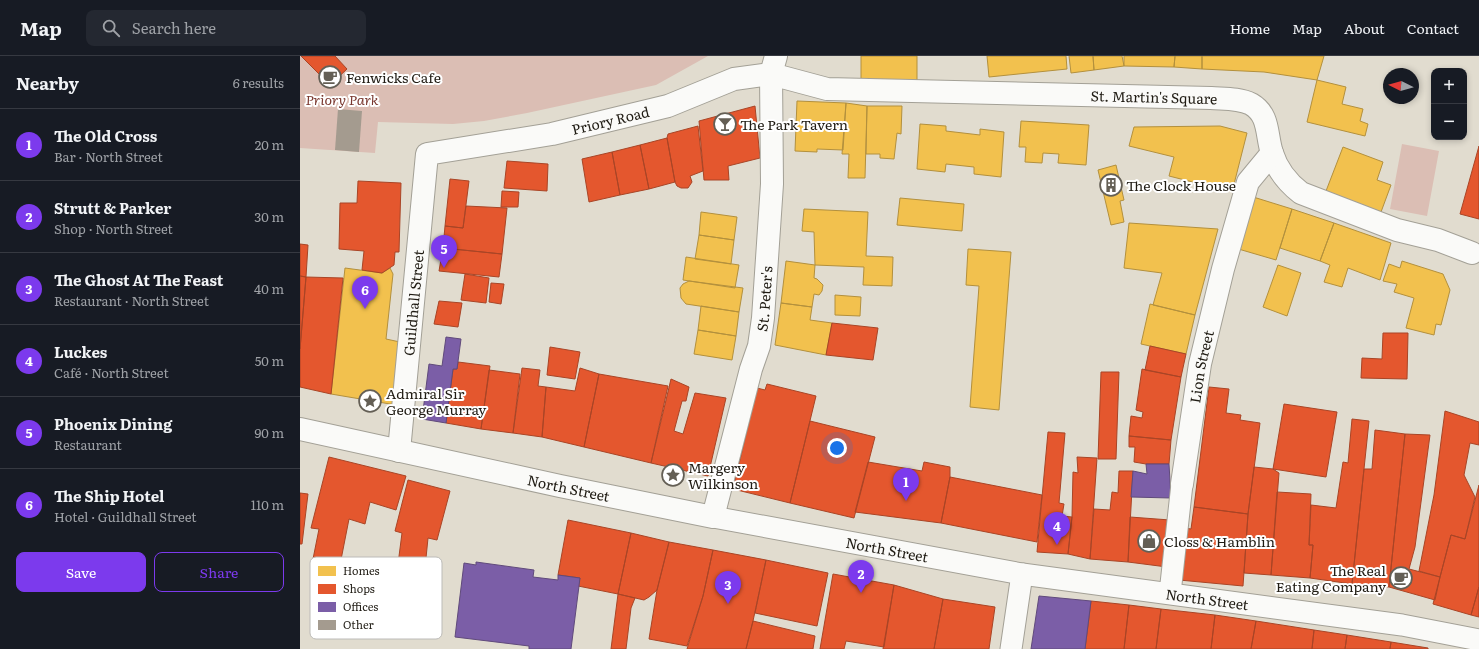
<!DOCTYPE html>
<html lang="en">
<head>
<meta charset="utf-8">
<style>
  :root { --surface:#171b24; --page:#242831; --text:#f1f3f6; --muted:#9ea1a6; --line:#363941; --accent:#7c3aed }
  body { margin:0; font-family:Literata,serif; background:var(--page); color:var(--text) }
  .controls { position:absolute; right:12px; top:12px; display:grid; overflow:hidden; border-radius:8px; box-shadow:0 2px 6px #0003 }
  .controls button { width:36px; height:36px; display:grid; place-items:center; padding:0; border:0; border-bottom:1px solid var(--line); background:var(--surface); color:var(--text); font:20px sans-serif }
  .compass { position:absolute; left:1083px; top:12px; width:36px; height:36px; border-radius:50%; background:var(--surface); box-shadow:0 2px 6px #0003; rotate:275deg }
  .you { position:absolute; left:537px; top:392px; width:14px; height:14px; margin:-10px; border:3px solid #fff; border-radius:50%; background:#1a73e8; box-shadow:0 0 0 6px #1a73e833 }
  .badge { display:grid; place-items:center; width:26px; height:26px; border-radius:50%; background:var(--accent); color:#fff; font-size:13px; font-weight:700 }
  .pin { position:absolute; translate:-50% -33px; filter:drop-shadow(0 1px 2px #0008) }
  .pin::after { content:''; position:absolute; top:21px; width:14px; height:12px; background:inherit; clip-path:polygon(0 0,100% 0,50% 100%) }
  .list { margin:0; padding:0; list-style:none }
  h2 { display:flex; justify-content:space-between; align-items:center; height:52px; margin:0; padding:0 16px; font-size:17px }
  h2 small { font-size:13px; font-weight:400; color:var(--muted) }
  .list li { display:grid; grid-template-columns:26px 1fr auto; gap:12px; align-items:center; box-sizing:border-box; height:72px; padding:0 16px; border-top:1px solid var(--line) }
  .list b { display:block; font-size:15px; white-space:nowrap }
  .list p { margin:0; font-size:13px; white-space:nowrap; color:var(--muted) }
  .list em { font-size:13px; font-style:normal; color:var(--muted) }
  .actions { display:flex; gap:8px; padding:12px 16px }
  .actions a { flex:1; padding:9px 0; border:1px solid var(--accent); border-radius:8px; text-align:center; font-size:14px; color:var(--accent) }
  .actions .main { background:var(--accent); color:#fff }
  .icon { flex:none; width:22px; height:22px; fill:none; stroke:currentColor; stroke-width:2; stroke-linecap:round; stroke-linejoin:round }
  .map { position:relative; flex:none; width:1179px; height:593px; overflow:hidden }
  header { display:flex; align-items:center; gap:24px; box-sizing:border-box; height:56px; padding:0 20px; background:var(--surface); border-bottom:1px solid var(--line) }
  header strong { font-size:19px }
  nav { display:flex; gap:22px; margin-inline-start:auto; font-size:14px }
  .search { width:280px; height:36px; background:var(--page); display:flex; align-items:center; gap:10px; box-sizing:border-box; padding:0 14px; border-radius:8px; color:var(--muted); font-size:15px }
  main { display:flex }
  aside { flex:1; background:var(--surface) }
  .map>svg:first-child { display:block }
  .green { fill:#dbbeb4 }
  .homes { fill:#f2c14e; stroke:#b3903d }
  .shops { fill:#e4572e; stroke:#a94526 }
  .offices { fill:#7b5ea7; stroke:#604a7b }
  .building { fill:#a49b8f }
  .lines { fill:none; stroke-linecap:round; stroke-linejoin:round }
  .pedestrian-casing { stroke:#a3a096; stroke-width:23 }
  .minor-casing { stroke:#a3a096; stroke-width:24 }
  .pedestrian { stroke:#fafaf8; stroke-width:21 }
  .minor { stroke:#fafaf8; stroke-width:22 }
  .labels { text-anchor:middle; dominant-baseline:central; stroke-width:4; stroke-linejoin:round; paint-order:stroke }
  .poi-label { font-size:14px; fill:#201c14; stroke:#fff; text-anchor:start }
  .street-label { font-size:14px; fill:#201c14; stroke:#fff }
  .park-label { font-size:14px; font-style:italic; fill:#79372e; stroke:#fff }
  .key { fill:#fff; stroke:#bcbbb8; stroke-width:1 }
  .key-label { font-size:11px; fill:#201c14 }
</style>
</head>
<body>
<header>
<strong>Map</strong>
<div class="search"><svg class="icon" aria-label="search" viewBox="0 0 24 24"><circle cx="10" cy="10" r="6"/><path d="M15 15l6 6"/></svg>Search here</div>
<nav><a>Home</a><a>Map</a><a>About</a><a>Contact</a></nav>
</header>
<main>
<aside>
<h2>Nearby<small>6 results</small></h2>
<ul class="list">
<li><span class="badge">1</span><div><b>The Old Cross</b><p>Bar · North Street</p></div><em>20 m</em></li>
<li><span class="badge">2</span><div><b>Strutt &amp; Parker</b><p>Shop · North Street</p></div><em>30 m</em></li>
<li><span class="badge">3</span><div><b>The Ghost At The Feast</b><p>Restaurant · North Street</p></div><em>40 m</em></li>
<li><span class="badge">4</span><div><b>Luckes</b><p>Café · North Street</p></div><em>50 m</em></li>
<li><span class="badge">5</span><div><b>Phoenix Dining</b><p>Restaurant</p></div><em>90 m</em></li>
<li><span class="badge">6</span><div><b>The Ship Hotel</b><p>Hotel · Guildhall Street</p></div><em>110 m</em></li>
</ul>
<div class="actions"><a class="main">Save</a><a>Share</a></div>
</aside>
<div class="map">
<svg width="1179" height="593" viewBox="0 0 1179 593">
  <rect width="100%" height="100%" fill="#e1dccf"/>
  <path class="green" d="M 0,0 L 408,0 L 356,29 L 227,57 L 184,65 L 153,68 L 78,66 L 75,97 L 0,92 Z
    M 1102,88 L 1139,95 L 1127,160 L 1090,153 Z"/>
  <path class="homes" d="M 561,0 L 617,0 L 617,25 L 561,24 Z
    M 687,0 L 766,0 L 767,13 L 689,21 Z
    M 769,0 L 793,0 L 794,14 L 771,17 Z
    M 793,0 L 822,0 L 824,10 L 794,14 Z
    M 824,0 L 875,0 L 874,11 L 824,10 Z
    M 875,0 L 902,0 L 902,13 L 874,11 Z
    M 902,0 L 1024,0 L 1017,24 L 964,16 L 902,13 Z
    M 1017,24 L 1046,31 L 1042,48 L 1063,53 L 1060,65 L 1068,68 L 1065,80 L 1007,66 Z
    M 497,45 L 546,47 L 543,94 L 517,93 L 517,96 L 495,95 Z
    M 546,47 L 567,50 L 565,122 L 548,122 L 549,98 L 542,98 Z
    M 567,50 L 602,50 L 601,78 L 597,77 L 594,103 L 580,102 L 580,98 L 566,98 Z
    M 721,65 L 789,69 L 786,109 L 758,107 L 759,98 L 743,97 L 742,107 L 725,106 L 726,91 L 719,91 Z
    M 620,68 L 646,70 L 646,75 L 680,79 L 680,73 L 704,76 L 701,121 L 674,118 L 674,111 L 646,108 L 645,116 L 617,113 Z
    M 920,70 L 947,77 L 932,136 L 869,120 L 874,101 L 829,90 L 834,71 Z
    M 1043,91 L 1083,106 L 1077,124 L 1091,129 L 1081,156 L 1026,135 Z
    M 816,109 L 824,144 L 820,145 L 824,166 L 811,169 L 798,114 Z
    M 950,140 L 992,153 L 976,204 L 935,192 Z
    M 600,142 L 664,148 L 662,175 L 597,169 Z
    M 504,153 L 568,156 L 566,200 L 593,201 L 592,230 L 563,229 L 564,211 L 515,209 L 514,176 L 502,175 Z
    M 992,153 L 1034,167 L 1020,205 L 980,192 Z
    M 401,156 L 437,161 L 434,184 L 399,179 Z
    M 829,167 L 918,173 L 895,259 L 853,249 L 862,217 L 824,212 Z
    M 1034,167 L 1091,187 L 1080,224 L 1048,212 L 1042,231 L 1024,226 L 1030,209 L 1020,205 Z
    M 399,179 L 434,184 L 431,208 L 395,203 Z
    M 668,193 L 711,196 L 699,354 L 670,351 L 679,230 L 666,229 Z
    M 386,201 L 439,209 L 435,232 L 383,224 Z
    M 486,205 L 515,209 L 514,222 L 517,223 L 523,229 L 522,235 L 519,239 L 514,238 L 512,251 L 481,247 Z
    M 1102,205 L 1143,218 L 1150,234 L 1141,269 L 1136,268 L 1134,279 L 1106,272 L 1114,242 L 1094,236 L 1097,228 L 1083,225 L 1089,208 L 1100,212 Z
    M 978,209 L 1001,217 L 987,260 L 963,251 Z
    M 45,212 L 82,217 L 90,212 L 93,218 L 86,283 L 100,286 L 96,349 L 31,338 Z
    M 389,225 L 443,232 L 439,256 L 386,248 L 381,242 L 380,232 L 383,228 Z
    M 535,239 L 561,241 L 560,260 L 535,259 Z
    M 481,247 L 512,251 L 510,264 L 532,267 L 526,299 L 475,289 Z
    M 850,248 L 895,259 L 886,298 L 841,288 Z
    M 401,250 L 439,256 L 436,280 L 398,274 Z
    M 398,274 L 436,280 L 432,304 L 394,298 Z"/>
  <path class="shops" d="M 1,0 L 35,0 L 47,13 L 30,29 Z
    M 455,50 L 460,102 L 428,110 L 429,124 L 404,124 L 399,65 Z
    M 398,70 L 403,115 L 390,120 L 392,126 L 388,132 L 381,132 L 377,130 L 375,126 L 367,82 L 368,78 Z
    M 367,82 L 375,126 L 349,133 L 340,89 Z
    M 340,89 L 349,133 L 320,139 L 312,96 Z
    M 1179,90 L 1179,163 L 1160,158 Z
    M 312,96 L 320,139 L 289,146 L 282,103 Z
    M 207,105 L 248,108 L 247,135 L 204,132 Z
    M 150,123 L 169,125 L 163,172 L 145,170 Z
    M 58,125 L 101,127 L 99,196 L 95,196 L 94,209 L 82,217 L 62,214 L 64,195 L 39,193 L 40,147 L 57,147 Z
    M 202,135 L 219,136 L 218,151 L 201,151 Z
    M 166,150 L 207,152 L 202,198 L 143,192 L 145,170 L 163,172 Z
    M 0,188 L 8,189 L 6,221 L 0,220 Z
    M 143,192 L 202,198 L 199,221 L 139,215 Z
    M 165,218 L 189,222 L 186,247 L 161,244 Z
    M 0,220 L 6,221 L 0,293 Z
    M 6,221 L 43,222 L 31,338 L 0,331 L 0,293 Z
    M 191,227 L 204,228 L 201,248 L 189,246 Z
    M 139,245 L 162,247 L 158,271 L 134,268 Z
    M 532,267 L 578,272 L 573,304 L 526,299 Z
    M 1083,277 L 1108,277 L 1107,323 L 1061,322 L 1062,302 L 1082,303 Z
    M 850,290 L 886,298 L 881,321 L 845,314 Z
    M 250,291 L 280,296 L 275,323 L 247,319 Z
    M 158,306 L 190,310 L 181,373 L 146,367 L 153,313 L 157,313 Z
    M 222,312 L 240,314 L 238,330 L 246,331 L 242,381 L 213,377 Z
    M 280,312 L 299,318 L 284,391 L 242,381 L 246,331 L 275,335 Z
    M 842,313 L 881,321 L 871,384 L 829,380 L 831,360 L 842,362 L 843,356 L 836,354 Z
    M 189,314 L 220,318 L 213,377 L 181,373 Z
    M 801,316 L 819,316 L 816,403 L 798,403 Z
    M 299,318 L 368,330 L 351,407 L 284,391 Z
    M 371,323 L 389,331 L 386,345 L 382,345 L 374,375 L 383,378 L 395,337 L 426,342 L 408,420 L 351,407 Z
    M 467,328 L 516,340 L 490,447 L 433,433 L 457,332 L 465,334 Z
    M 909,331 L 929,333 L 926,357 L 941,359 L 940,364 L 960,367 L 948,458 L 894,451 Z
    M 984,348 L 1037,356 L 1026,421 L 973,413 Z
    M 1145,355 L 1179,366 L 1179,389 L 1170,387 L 1164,419 L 1175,441 L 1165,483 L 1151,479 L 1140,521 L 1119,515 L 1134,439 Z
    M 1052,363 L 1069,365 L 1052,528 L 1010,522 L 1013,489 L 1009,489 L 1011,449 L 1036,452 L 1043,406 L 1048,407 Z
    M 510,365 L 575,381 L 554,462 L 490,447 Z
    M 1075,374 L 1105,378 L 1089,531 L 1052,528 L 1064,413 L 1072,413 Z
    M 748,376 L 765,377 L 759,447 L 764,448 L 762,460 L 772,461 L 768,498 L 737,496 Z
    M 1105,378 L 1130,379 L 1115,491 L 1109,513 L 1140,521 L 1135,544 L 1089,531 Z
    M 829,380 L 871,384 L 869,408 L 846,408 L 834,406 L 835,391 L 829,391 Z
    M 29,401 L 106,420 L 96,454 L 70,446 L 65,468 L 49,463 L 38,519 L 11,513 L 19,473 L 11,472 Z
    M 777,401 L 797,402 L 790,503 L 768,498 L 772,461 L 773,416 L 778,417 Z
    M 568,406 L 622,415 L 624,406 L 650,411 L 650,421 L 641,467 L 555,456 Z
    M 954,411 L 973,413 L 979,417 L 971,519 L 944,517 L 948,458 Z
    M 819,415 L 833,415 L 828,506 L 790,503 L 794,453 L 810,454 L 812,436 L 818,437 Z
    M 650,421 L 742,439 L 737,486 L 641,467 Z
    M 108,424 L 150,435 L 137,484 L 128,482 L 125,512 L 98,508 L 102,477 L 95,475 Z
    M 1179,429 L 1179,531 L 1171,559 L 1133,548 L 1151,479 L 1165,483 Z
    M 977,436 L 1011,438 L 1009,489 L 1013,489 L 1010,522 L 971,519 Z
    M 0,437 L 8,438 L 2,488 L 0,488 Z
    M 894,451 L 948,458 L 943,530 L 879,524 L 884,472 L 891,473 Z
    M 830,461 L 870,464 L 867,511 L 828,506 Z
    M 268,464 L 331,477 L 318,538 L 278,530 L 280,522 L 258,519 Z
    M 331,477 L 369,486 L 357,534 L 349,541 L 344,544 L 318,538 Z
    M 369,486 L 413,494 L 403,540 L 387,590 L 349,583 L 357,534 Z
    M 413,494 L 466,504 L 453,565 L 446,593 L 387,593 L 403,540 Z
    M 466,504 L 528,517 L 517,570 L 455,557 Z
    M 533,518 L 594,529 L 584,591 L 546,585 L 544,593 L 520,593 Z
    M 594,529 L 643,543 L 634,593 L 583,593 Z
    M 1179,531 L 1179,561 L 1171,559 Z
    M 318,538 L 335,542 L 331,552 L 326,593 L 311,593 Z
    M 643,543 L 695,551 L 689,593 L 634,593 Z
    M 791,545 L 829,549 L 824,593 L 785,593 Z
    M 829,549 L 861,553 L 856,593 L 824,593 Z
    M 861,553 L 915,559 L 911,593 L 856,593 Z
    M 915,559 L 956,565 L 951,593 L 911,593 Z
    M 453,565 L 515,580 L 513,593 L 446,593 Z
    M 956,565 L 1014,574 L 1012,593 L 951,593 Z
    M 1014,574 L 1047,579 L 1045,593 L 1012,593 Z
    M 1047,579 L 1091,586 L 1090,593 L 1045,593 Z
    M 1091,586 L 1128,592 L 1128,593 L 1090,593 Z"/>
  <path class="offices" d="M 146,281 L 161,283 L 157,313 L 153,313 L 146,367 L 122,363 L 129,308 L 142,310 Z
    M 846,408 L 869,408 L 871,442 L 831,441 L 833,415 L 847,418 Z
    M 176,506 L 234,514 L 233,521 L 258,524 L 258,519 L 280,522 L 271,593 L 229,593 L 229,590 L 155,581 L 164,507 L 176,509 Z
    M 739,540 L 791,545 L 785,593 L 731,593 Z"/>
  <path class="building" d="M 38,53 L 62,55 L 59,96 L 35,94 Z"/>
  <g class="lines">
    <g class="pedestrian-casing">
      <g id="pedestrian">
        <path id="s1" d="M 413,461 L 722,518 L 1102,569 L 1179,584"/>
        <path d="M 870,537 L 882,428"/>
        <path d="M 711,593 L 722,518"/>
      </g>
    </g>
    <g class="minor-casing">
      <g id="minor">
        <path id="s2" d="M 0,373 L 260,430 L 413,461 L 451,313 L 459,290 L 463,262 L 472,128 L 471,18 L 476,0"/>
        <path id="s3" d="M 99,395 L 127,98 L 252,78 L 368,50 L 434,23 L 471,18 L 527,33 L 911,42 C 924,43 939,42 951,48 C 970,59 966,79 972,97 C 977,113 988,127 1001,137 L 1097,174 L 1138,184 L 1172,197"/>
        <path id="s4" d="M 882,428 L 900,308 L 923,213 L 948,126 L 972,97"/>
      </g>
    </g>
    <use href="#pedestrian" class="pedestrian"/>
    <use href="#minor" class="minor"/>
  </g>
  <defs>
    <g id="cafe-ring" transform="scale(1.15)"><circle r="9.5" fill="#fff" stroke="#645f55" stroke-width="1.5"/><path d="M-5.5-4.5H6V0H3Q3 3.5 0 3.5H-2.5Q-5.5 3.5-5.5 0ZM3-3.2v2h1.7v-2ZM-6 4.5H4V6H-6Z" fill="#645f55"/></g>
    <g id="bar-ring" transform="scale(1.15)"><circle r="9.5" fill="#fff" stroke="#645f55" stroke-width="1.5"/><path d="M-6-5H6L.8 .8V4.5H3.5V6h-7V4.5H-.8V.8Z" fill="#645f55"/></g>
    <g id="building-ring" transform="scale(1.15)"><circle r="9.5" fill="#fff" stroke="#645f55" stroke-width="1.5"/><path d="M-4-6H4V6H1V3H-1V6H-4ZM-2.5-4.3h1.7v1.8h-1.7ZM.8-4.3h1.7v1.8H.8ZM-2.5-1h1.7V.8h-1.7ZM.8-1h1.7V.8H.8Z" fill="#645f55"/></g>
    <g id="sight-ring" transform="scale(1.15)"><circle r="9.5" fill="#fff" stroke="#645f55" stroke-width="1.5"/><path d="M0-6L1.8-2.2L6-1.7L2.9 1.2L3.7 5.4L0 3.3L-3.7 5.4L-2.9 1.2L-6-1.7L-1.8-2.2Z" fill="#645f55"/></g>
    <g id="shop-ring" transform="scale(1.15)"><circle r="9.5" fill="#fff" stroke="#645f55" stroke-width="1.5"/><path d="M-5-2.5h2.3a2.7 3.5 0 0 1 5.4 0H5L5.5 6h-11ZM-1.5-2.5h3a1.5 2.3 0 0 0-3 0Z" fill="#645f55"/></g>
  </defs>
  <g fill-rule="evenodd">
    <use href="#cafe-ring" x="30" y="21"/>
    <use href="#bar-ring" x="425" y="68"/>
    <use href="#building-ring" x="811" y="129"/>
    <use href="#sight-ring" x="70" y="345"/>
    <use href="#sight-ring" x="373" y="419"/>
    <use href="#shop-ring" x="849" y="485"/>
    <use href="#cafe-ring" x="1101" y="522"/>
  </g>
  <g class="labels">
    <g class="poi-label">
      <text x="46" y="21">Fenwicks Cafe</text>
      <text x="440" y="68">The Park Tavern</text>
      <text x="826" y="129">The Clock House</text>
      <text x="86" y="337">Admiral Sir<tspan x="86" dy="16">George Murray</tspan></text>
      <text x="388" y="411">Margery<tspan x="388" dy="16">Wilkinson</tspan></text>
      <text x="864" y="485">Closs &amp; Hamblin</text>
      <text x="1086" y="514" text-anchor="end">The Real<tspan x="1086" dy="16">Eating Company</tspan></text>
    </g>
    <g class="street-label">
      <text stroke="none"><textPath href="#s3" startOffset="1038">St. Martin's Square</textPath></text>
      <text stroke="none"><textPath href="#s3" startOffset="485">Priory Road</textPath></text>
      <text stroke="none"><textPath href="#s2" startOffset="647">St. Peter's</textPath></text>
      <text stroke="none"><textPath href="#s3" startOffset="149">Guildhall Street</textPath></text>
      <text stroke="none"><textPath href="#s4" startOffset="119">Lion Street</textPath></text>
      <text stroke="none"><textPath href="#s2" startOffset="275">North Street</textPath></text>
      <text stroke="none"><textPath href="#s1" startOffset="177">North Street</textPath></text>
      <text stroke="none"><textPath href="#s1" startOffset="501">North Street</textPath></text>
    </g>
    <g class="park-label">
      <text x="42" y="43">Priory Park</text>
    </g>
  </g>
  <rect x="10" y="501" width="132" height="82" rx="6" class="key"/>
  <rect x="18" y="510" width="18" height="10" fill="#f2c14e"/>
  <rect x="18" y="528" width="18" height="10" fill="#e4572e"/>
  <rect x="18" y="546" width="18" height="10" fill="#7b5ea7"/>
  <rect x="18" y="564" width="18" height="10" fill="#a49b8f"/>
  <g class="key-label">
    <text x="43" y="519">Homes</text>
    <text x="43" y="537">Shops</text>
    <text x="43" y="555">Offices</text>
    <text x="43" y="573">Other</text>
  </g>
</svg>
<div class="controls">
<button>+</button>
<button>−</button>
</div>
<svg class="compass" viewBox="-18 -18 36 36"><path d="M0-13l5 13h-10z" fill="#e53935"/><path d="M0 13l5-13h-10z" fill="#9ea1a6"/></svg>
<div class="you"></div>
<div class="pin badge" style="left:606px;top:445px">1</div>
<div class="pin badge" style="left:561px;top:537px">2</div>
<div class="pin badge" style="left:428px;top:548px">3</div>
<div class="pin badge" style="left:757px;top:489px">4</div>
<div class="pin badge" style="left:144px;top:212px">5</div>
<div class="pin badge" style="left:65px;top:253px">6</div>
</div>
</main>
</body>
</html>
